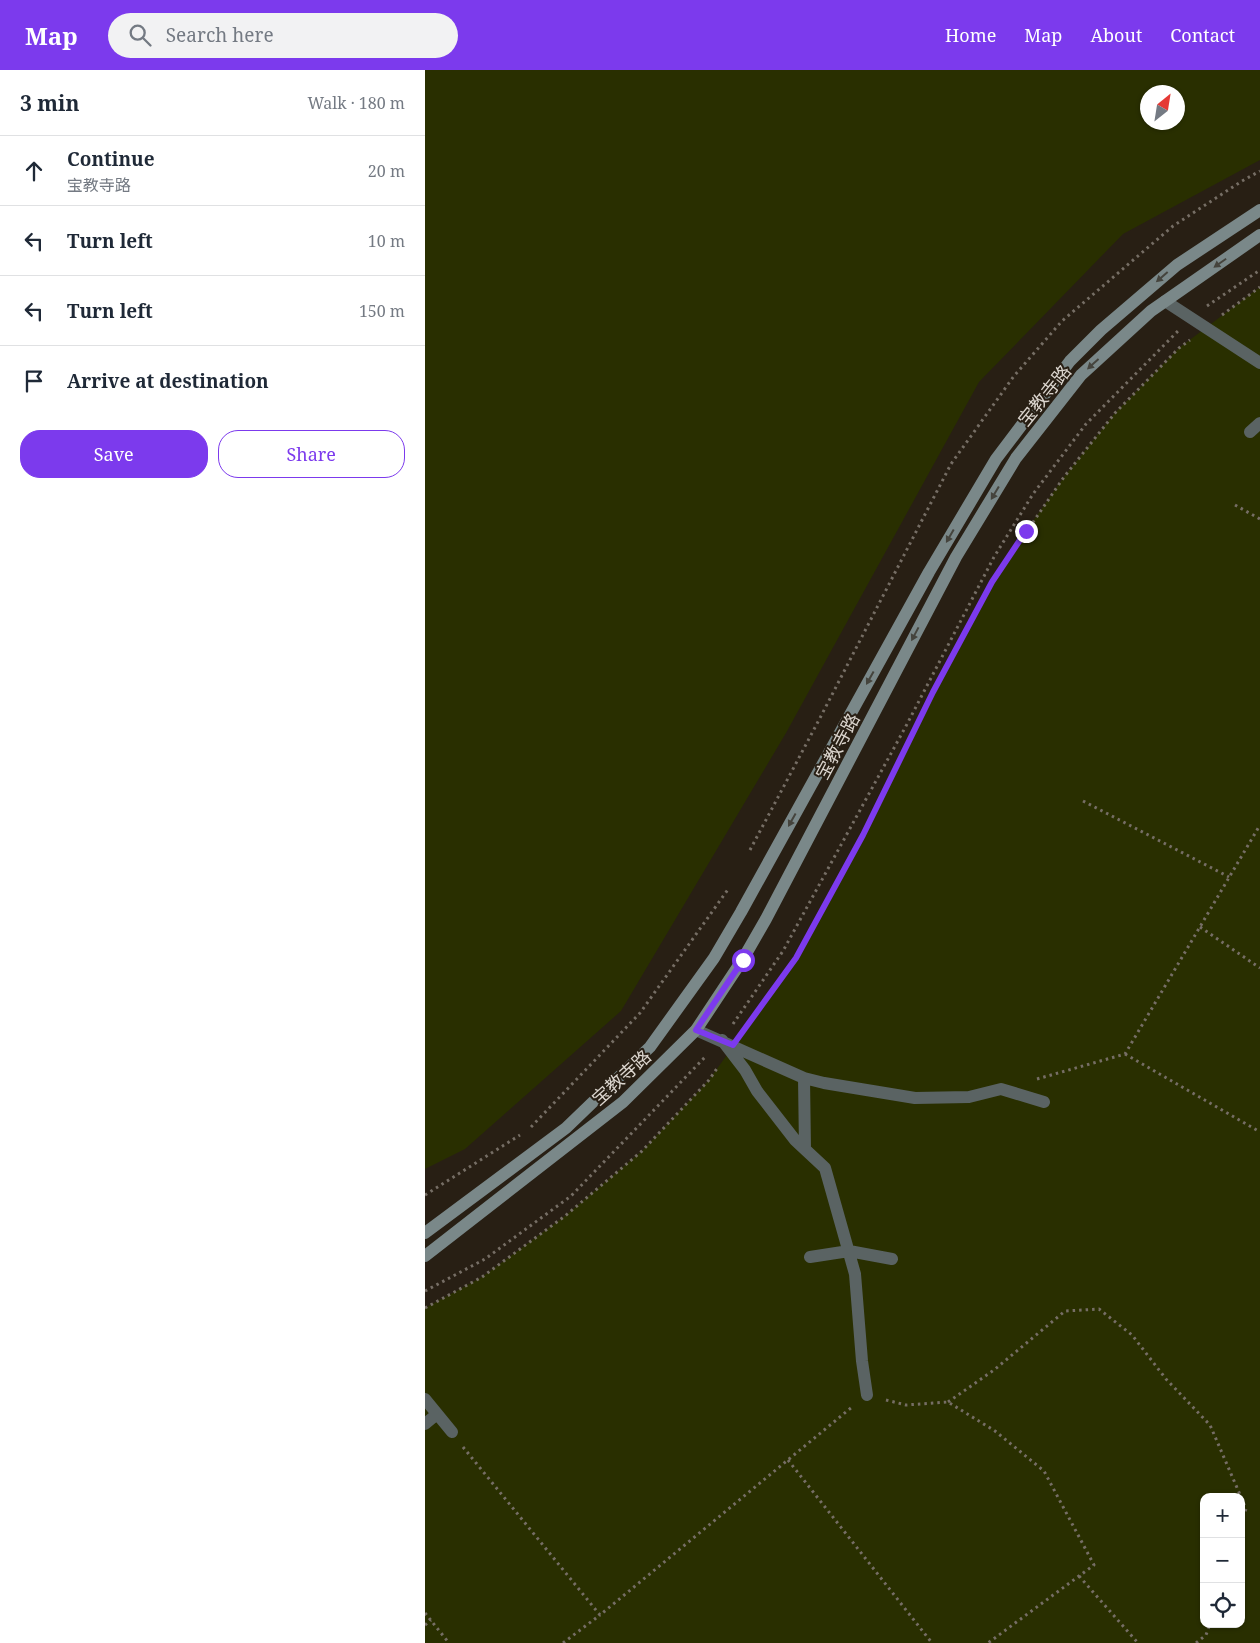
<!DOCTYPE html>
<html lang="en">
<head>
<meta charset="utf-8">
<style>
  :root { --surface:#fff; --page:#f2f2f3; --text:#1f2937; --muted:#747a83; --line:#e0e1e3; --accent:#7c3aed }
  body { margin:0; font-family:"Noto Serif","Noto Sans SC",serif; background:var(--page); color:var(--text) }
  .controls { position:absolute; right:15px; bottom:15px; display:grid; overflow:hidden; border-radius:10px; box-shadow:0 1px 4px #0004 }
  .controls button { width:45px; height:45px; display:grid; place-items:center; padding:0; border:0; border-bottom:1px solid var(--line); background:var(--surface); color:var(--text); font:25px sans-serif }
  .compass { position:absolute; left:715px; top:15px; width:45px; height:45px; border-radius:50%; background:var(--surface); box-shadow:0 1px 4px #0004; rotate:30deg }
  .stop { position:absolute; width:15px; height:15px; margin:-11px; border:4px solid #7c3aed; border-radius:50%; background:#fff }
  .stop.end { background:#7c3aed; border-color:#fff; box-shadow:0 1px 5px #0008 }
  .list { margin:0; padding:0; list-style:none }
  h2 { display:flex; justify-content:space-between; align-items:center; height:65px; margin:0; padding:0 20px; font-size:21px }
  h2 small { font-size:16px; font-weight:400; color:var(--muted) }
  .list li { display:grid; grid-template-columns:32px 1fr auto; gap:15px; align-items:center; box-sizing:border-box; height:70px; padding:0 20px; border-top:1px solid var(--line) }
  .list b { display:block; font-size:19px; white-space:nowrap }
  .list p { margin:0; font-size:16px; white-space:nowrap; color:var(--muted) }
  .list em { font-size:16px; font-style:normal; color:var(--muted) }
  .actions { display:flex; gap:10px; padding:15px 20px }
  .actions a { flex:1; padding:11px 0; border:1px solid var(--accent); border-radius:20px; text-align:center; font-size:18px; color:var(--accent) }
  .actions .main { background:var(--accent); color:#fff }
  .icon { flex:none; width:28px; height:28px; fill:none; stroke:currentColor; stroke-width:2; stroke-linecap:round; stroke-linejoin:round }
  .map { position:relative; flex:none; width:835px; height:1573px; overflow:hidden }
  header { display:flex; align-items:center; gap:30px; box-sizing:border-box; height:70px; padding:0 25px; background:var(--accent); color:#fff }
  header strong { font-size:24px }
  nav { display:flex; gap:28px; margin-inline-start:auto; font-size:18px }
  .search { width:350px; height:45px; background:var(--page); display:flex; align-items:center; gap:12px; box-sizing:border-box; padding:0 18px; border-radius:28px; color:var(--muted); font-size:19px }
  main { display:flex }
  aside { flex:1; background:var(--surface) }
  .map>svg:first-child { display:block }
  .green { fill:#292f00; fill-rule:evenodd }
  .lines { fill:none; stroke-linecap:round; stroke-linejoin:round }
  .path { stroke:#766e65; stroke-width:3; stroke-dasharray:2.5 4; stroke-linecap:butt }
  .lane { stroke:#5a6363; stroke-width:12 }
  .secondary { stroke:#7a8889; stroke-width:12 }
  .oneway { fill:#45443d }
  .route { stroke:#7c3aed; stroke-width:6 }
  .labels { text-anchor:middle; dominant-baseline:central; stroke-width:4; stroke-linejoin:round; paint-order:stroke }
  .street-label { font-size:18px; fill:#dbd5ce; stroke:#281f14 }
</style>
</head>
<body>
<header>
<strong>Map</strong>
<div class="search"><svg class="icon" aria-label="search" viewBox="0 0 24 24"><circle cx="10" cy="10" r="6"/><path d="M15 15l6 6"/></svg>Search here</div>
<nav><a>Home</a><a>Map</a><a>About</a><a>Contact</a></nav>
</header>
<main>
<aside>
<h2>3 min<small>Walk · 180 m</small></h2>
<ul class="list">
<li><svg class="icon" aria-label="ahead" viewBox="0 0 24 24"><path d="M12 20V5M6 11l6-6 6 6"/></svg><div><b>Continue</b><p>宝教寺路</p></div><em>20 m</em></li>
<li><svg class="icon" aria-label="left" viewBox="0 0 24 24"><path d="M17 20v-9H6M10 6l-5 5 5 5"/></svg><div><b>Turn left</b></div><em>10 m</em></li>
<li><svg class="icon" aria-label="left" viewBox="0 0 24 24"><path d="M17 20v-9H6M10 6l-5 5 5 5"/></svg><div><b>Turn left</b></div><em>150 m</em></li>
<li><svg class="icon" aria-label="arrive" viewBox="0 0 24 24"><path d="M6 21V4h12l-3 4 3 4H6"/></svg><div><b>Arrive at destination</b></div></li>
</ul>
<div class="actions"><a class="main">Save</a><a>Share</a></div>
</aside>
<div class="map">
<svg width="835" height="1573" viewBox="0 0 835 1573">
  <rect width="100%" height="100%" fill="#281f14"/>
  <path class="green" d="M 0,0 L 835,0 L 835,90 L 698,164 L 554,312 L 361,663 L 196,941 L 40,1079 L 0,1099 ZM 722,22 L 752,22 L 752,52 L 722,52 Z
    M 835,217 L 835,1573 L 0,1573 L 0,1238 L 57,1207 L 140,1146 L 217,1081 L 284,1010 L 371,888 L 438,765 L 508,622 L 567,512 L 601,461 L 639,407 L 690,343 L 754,278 ZM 779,1427 L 816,1427 L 816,1554 L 779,1554 Z"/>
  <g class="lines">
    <path class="path" d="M 782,236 L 835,200
      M 797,245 L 835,217
      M 810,435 L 835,449
      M 658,731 L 804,807
      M 325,780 L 395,648 L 526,394 L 589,306 L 637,251 L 748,156 L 817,111 L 835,101
      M 775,857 L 835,898
      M 308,954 L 358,881 L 481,656 L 569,487 L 608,424 L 661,354 L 753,261
      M 319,960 L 371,888 L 438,765 L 508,622 L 567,512 L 639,407 L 690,343 L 754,278 L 765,270
      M 700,984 L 835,1062
      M 612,1009 L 700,984 L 835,755
      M 106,1057 L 215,943 L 304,818
      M 0,1125 L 95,1065
      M 0,1221 L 60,1189 L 146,1126 L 281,986
      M 0,1238 L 57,1207 L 140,1146 L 217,1081 L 284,1010 L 293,997
      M 461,1330 L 481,1335 L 523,1332 L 570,1361 L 619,1401 L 669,1495 L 563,1573
      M 523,1332 L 569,1300 L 640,1241 L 674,1239 L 707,1265 L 741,1309 L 785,1355 L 816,1427
      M 38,1377 L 175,1545 L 427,1337
      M 363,1390 L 507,1573
      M 816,1427 L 821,1439 L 816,1452
      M 654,1506 L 713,1573
      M 0,1543 L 24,1573
      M 0,1555 L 6,1550
      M 138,1573 L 175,1545
      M 771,1573 L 781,1565 L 785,1554"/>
    <path class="lane" d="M 740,231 L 835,293
      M 825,362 L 835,353
      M 271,960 L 379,1008 L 399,1013 L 490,1028 L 544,1027 L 576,1019 L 619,1032
      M 297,970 L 320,1000 L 332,1021 L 370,1070 L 400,1098 L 430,1204 L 437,1291 L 442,1325
      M 379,1008 L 380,1079
      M 385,1187 L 424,1181 L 467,1189
      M 0,1329 L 27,1362
      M 0,1354 L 12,1344"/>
    <path class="secondary" d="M 0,1163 L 141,1058 L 225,977 L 289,888 L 316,842 L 504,502 L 571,389 L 645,291 L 676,260 L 752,195 L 835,140
      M 0,1186 L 198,1032 L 271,960 L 318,889 L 341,849 L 531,487 L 591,388 L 656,305 L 726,241 L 835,165"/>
  </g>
  <defs><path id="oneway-solid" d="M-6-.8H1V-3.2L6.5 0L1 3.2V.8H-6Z" transform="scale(1.25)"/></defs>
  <g class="oneway">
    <use href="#oneway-solid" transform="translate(795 193) rotate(145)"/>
    <use href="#oneway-solid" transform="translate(737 207) rotate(139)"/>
    <use href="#oneway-solid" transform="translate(668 294) rotate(138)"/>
    <use href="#oneway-solid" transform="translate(570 423) rotate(121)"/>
    <use href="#oneway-solid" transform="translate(525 466) rotate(120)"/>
    <use href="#oneway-solid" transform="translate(490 564) rotate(118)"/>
    <use href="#oneway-solid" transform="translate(445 608) rotate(119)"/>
    <use href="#oneway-solid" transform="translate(367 750) rotate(119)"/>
  </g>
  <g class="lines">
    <path class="route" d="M 318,890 L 271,960 L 308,975 L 371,888 L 438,765 L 508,622 L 567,512 L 601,461"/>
  </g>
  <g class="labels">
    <g class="street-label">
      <text transform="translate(619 325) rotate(-51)">宝教寺路</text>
      <text transform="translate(412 676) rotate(-62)">宝教寺路</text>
      <text transform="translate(196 1007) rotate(-42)">宝教寺路</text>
    </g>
  </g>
</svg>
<div class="controls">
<button>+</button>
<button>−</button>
<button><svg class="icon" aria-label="locate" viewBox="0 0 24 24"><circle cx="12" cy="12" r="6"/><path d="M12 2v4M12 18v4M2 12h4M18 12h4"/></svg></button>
</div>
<svg class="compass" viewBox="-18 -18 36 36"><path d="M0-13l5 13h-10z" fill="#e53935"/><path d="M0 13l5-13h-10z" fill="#747a83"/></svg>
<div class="stop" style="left:318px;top:890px"></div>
<div class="stop end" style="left:601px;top:461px"></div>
</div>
</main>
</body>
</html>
